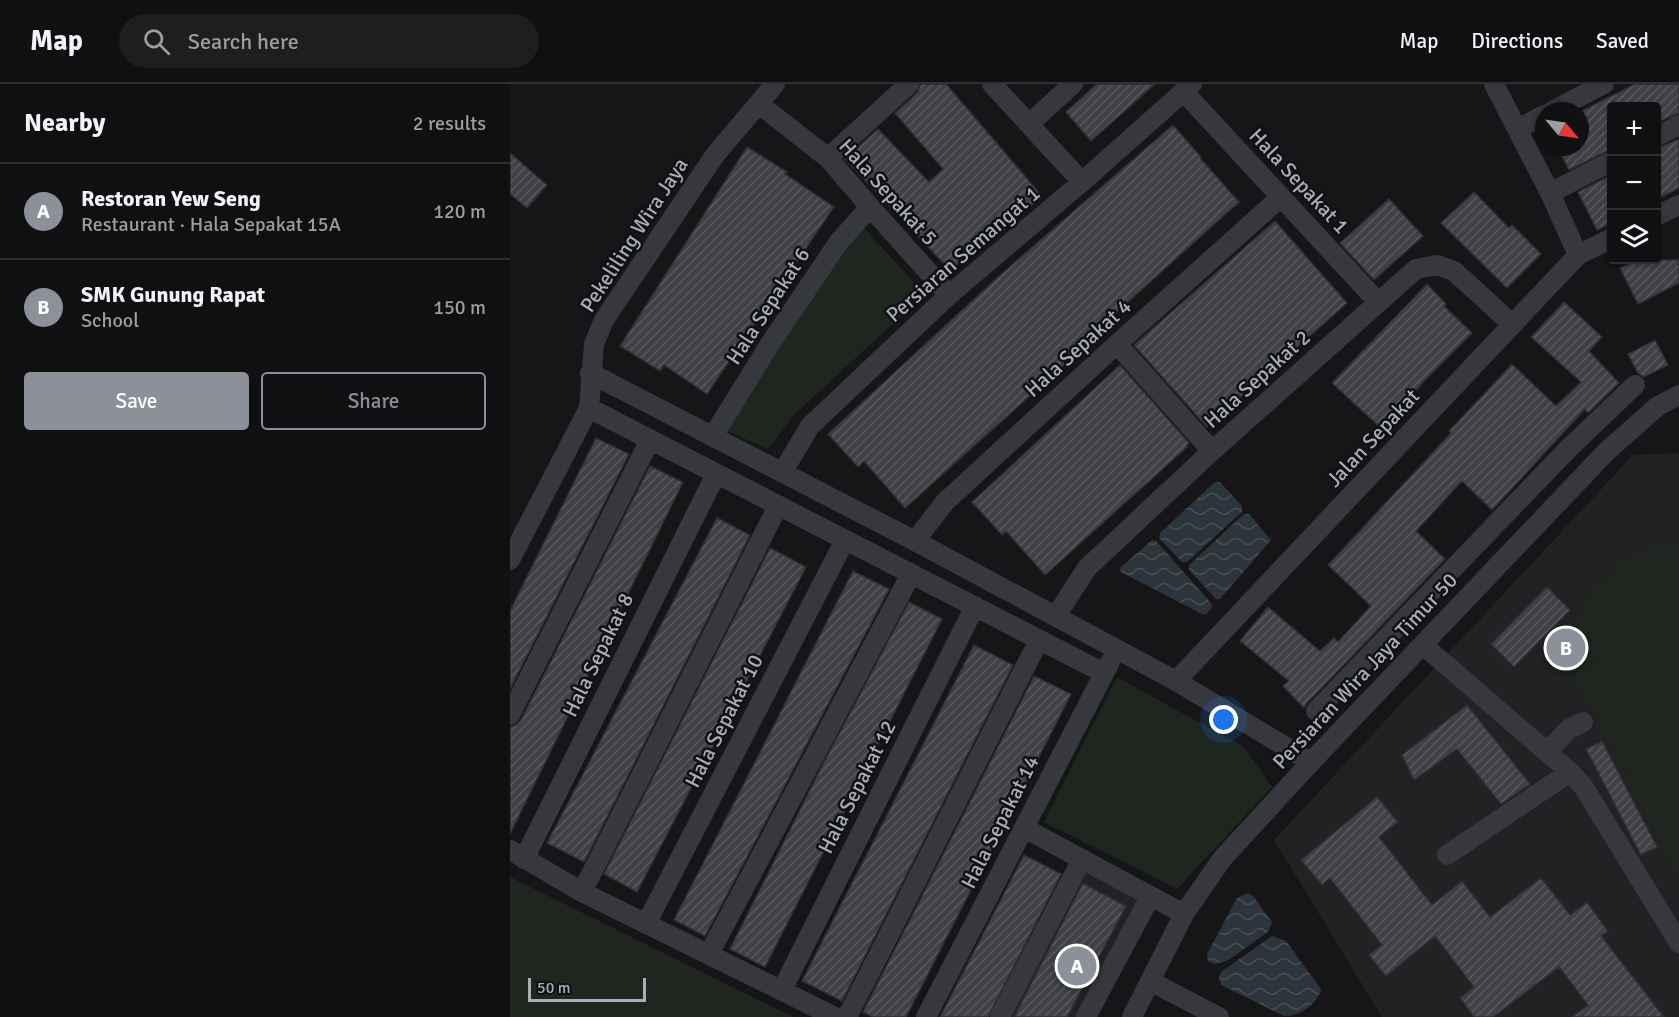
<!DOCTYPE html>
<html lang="en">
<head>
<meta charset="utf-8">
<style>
  :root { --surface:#101012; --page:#1e1e20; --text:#f1f3f6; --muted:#9c9d9f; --line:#303032; --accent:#8c9099 }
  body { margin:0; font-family:Signika,sans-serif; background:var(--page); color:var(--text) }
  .controls { position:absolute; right:18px; top:18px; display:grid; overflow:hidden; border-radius:6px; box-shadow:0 2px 4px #0004 }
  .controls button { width:54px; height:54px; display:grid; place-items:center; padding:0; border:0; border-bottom:2px solid var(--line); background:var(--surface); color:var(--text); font:30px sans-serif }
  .compass { position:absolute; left:1025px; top:18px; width:54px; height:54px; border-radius:50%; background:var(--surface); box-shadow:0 2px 4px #0004; rotate:119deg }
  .scale { position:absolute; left:18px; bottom:15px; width:118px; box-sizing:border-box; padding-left:6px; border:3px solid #a8adb8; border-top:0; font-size:16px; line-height:21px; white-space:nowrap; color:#a8adb8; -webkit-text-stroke:4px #111113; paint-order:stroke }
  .you { position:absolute; left:714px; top:636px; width:21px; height:21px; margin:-15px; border:4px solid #fff; border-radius:50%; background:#1a73e8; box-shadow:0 0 0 9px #1a73e833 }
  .badge { display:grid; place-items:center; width:39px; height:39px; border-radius:50%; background:var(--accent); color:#fff; font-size:20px; font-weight:700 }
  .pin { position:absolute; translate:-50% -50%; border:3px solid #fff; box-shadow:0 2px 6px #0006 }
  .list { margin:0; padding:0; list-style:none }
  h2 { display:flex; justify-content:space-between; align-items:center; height:78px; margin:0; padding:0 24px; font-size:26px }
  h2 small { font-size:20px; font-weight:400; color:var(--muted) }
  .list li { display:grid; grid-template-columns:39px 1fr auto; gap:18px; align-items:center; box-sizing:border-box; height:96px; padding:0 24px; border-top:2px solid var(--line) }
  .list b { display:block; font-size:22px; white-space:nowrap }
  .list p { margin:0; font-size:20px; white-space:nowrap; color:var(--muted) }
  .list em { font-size:20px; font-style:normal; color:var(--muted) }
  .actions { display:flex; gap:12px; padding:18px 24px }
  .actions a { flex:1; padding:14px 0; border:2px solid var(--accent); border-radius:6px; text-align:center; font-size:21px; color:var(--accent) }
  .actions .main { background:var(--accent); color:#fff }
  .icon { flex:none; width:33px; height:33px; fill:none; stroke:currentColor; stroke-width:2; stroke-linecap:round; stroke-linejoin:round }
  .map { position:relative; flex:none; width:1169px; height:933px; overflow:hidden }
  header { display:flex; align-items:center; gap:36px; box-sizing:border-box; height:84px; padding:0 30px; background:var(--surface); border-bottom:2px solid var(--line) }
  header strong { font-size:28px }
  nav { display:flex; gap:33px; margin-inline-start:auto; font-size:21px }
  .search { width:420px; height:54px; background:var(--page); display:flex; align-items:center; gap:15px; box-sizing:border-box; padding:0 21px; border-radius:33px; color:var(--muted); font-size:22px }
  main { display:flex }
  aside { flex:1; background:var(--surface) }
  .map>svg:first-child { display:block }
  .built { fill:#222225 }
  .park { fill:#1e261f }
  .water { fill:url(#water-waves) }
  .building { fill:url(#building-hatch); stroke:#303034; stroke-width:1.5 }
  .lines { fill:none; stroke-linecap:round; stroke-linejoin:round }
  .minor { stroke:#37383d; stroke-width:20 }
  .labels { text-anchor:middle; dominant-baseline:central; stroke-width:5; stroke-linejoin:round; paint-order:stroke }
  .street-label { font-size:21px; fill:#a8adb8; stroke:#111113 }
</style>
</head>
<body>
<header>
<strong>Map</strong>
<div class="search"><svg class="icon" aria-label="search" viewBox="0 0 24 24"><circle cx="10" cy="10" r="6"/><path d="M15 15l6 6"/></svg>Search here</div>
<nav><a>Map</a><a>Directions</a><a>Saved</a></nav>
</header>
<main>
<aside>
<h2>Nearby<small>2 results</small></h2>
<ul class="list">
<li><span class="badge">A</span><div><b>Restoran Yew Seng</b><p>Restaurant · Hala Sepakat 15A</p></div><em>120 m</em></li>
<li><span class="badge">B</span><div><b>SMK Gunung Rapat</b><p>School</p></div><em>150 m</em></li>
</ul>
<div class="actions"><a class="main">Save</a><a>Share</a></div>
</aside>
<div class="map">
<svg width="1169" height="933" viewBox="0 0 1169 933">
  <defs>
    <pattern id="water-waves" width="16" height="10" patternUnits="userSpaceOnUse" patternTransform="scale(1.5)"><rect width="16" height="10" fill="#2c353c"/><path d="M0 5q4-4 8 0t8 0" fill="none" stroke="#485056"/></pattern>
    <pattern id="building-hatch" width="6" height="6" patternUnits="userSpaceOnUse" patternTransform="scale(1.5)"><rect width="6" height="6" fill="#404145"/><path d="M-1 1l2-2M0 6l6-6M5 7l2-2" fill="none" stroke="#595a5e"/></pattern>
  </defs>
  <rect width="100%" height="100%" fill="#161618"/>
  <path class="built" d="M 1169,369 L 1169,933 L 872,933 L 764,756 L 1123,371 Z
    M 574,778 L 640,813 L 577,933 L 493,933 Z"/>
  <path class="park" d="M 349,139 L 415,210 L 286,329 L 258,365 L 215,346 Z
    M 1169,461 L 1169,791 L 1046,557 L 1067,546 C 1086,488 1106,468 1169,461 Z
    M 607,593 L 734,663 L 762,703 L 667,805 L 534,738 Z
    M 0,793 L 283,933 L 0,933 Z"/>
  <path class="water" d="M 705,398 L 710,398 L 732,422 L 732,428 L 677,478 L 672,478 L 649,454 L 650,449 Z
    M 734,430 L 739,430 L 761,456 L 710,515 L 706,515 L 679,486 L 679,481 Z
    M 642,456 L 646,457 L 701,519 L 702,523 L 696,530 L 692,530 L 611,488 L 610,484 Z
    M 738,809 L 743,812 L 762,838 L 758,848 L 717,877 L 704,880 L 698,877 L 697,870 L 727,814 Z
    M 762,852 L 776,857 L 811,905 C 808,920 789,933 774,932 L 711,901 L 709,894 L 711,888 Z"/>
  <path class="building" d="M 411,0 L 436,0 L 532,112 L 489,150 L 484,145 L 441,187 L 335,75 L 368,45 L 419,98 L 433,85 L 385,29 L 407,9 Z
    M 587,0 L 645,0 L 581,57 L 556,28 Z
    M 1125,0 L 1169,0 L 1169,29 L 1146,39 L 1146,22 L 1101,22 L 1101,65 L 1059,86 L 1048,63 L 1070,63 L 1070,28 Z
    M 663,41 L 691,73 L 690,74 L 729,118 L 561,269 L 564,272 L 395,424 L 354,377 L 348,383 L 318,350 L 488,193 Z
    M 1169,55 L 1169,104 L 1146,116 L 1146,65 Z
    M 237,63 L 277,88 L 275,90 L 324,123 L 197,310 L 154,281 L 150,287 L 110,262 Z
    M 0,69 L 37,101 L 17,124 L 0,110 Z
    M 1101,91 L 1101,139 L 1087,146 L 1068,108 Z
    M 964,108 L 999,144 L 1002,141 L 1031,170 L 997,204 L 931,139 Z
    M 879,115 L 913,152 L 864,196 L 830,159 Z
    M 765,137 L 837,219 L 697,343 L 624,261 Z
    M 1127,176 L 1169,176 L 1169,199 L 1128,220 L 1110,184 Z
    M 917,200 L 936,220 L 934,222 L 962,249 L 916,295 L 872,345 L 822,299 Z
    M 1054,218 L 1092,253 L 1079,267 L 1109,299 L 1078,329 L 1075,325 L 982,426 L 952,397 L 906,447 L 935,475 L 797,619 L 794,624 L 773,602 L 779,597 L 730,557 L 758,523 L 810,567 L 824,554 L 828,558 L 861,522 L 818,481 L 941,349 L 939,347 L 976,308 L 1002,280 L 1046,322 L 1071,298 L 1021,253 Z
    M 1145,256 L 1158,281 L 1134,293 L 1128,289 L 1118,270 Z
    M 610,281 L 679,359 L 677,361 L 678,362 L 535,491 L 496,447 L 492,451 L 462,418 Z
    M 86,354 L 119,370 L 0,605 L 0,527 Z
    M 140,382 L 173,398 L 0,750 L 0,643 L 6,641 L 11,636 Z
    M 207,434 L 240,451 L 74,778 L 37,759 Z
    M 260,464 L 296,483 L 127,808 L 94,790 Z
    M 343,487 L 379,505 L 378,507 L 195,852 L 164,836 Z
    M 1037,503 L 1060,526 L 1004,583 L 981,560 Z
    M 399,518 L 432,535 L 255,883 L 220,865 L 311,684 Z
    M 464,561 L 503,581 L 332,917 L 292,897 Z
    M 524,592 L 561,610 L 396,933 L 363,933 L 353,928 Z
    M 957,621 L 1020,700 L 991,720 L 947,665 L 904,696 L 892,671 Z
    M 1092,657 L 1147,763 L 1131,771 L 1076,665 Z
    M 867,713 L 888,738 L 869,753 L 922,821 L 952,797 L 980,833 L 1031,794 L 1060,831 L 1077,818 L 1098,847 L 1091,852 L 1154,933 L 1062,933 L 1078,921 L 1049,883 L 983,933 L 964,933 L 950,914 L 964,903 L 925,852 L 876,892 L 859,871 L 872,861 L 820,794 L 812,801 L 791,776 Z
    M 514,771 L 551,790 L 478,933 L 430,933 Z
    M 574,800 L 616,822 L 557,933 L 504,933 L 572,801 Z"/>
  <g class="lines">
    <path class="minor" d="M 482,0 L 572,98
      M 984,0 L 1040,109 L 1068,171
      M 674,8 L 868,218
      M 249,20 L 318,74 L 360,123 L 439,211
      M 1042,27 L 1094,0
      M 519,40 L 563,0
      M 1008,45 L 1034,31
      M 1146,53 L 1169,41
      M 318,74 L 399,0
      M 1040,109 L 1102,77
      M 1146,132 L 1169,121
      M 607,260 L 702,367
      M 80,289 L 405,457 L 666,597 L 801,678
      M 79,324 L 594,589
      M 203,352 L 260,260 L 328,159 L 360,123
      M 272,389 L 300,342 L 439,211 L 572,98 L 682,0
      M 405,457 L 435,418 L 607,260 L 771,113
      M 0,476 L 79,324 L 84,260 L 94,236 L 205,71 L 265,0
      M 546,532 L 577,484 L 702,367 L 906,185 L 927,181 L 944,187 L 1002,240
      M 913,561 L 1060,688 L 1073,702 L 1169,859
      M 666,597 L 1068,171 L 1102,154
      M 806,627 L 1059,364 L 1125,301
      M 0,631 L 140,356
      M 1037,668 L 1059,645 L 1073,638
      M 514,744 L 674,830
      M 0,766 L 72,808 L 325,933
      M 937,771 L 1060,688
      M 14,775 L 206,390
      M 72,808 L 268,422
      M 136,840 L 335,456
      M 199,870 L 401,490
      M 640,897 L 709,933
      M 272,906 L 465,522
      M 337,933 L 529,556
      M 416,933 L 600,578
      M 490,933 L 572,775
      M 576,933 L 640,813
      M 622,933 L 674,830 L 712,775 L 801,678 L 1097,367 L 1148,322 L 1169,311"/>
  </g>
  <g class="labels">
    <g class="street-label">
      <text transform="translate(789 97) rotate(47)">Hala Sepakat 1</text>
      <text transform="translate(378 108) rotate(48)">Hala Sepakat 5</text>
      <text transform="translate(124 151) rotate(-57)">Pekeliling Wira Jaya</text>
      <text transform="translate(453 170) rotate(-41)">Persiaran Semangat 1</text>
      <text transform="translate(258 222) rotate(-57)">Hala Sepakat 6</text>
      <text transform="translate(568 264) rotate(-42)">Hala Sepakat 4</text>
      <text transform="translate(747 295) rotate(-42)">Hala Sepakat 2</text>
      <text transform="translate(863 354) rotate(-47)">Jalan Sepakat</text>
      <text transform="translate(88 571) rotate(-64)">Hala Sepakat 8</text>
      <text transform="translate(855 587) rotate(-47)">Persiaran Wira Jaya Timur 50</text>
      <text transform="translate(214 637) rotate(-63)">Hala Sepakat 10</text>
      <text transform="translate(347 703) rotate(-63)">Hala Sepakat 12</text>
      <text transform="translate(490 738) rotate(-63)">Hala Sepakat 14</text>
    </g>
  </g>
</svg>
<div class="controls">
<button>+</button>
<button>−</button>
<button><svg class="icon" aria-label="layers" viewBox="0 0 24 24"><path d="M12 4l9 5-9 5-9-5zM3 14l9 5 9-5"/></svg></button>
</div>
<svg class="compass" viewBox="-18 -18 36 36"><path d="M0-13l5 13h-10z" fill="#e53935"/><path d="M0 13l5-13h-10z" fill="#9c9d9f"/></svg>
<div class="scale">50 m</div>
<div class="you"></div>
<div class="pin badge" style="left:567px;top:882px">A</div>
<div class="pin badge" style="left:1056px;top:564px">B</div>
</div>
</main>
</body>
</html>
